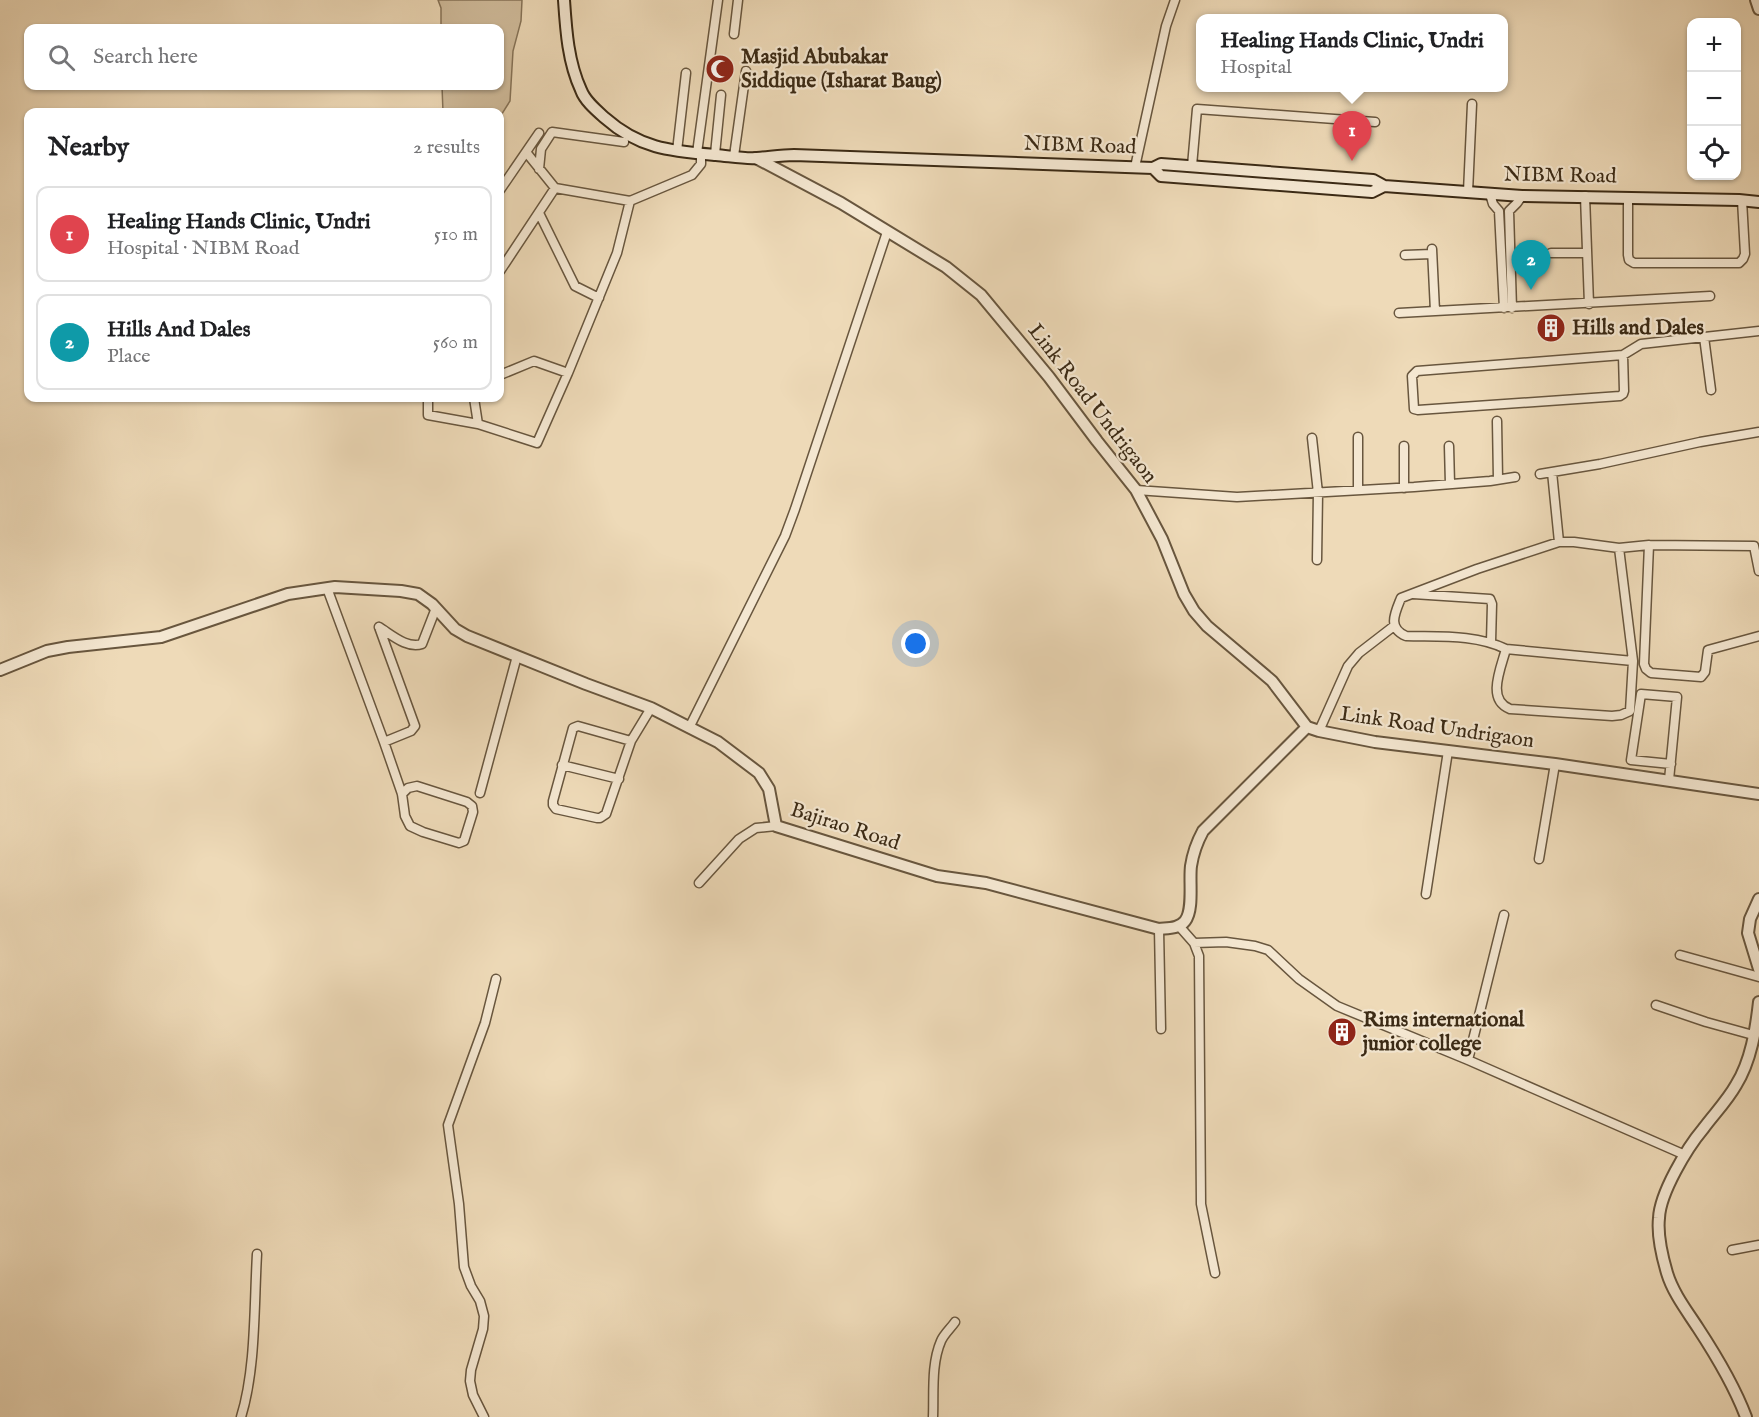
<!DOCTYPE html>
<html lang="en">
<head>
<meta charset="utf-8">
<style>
  :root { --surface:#fff; --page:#f6f6f6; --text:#202124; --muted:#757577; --line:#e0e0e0; --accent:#8f2418 }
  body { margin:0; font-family:"IM FELL English",serif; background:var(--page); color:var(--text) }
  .controls { position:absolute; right:18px; top:18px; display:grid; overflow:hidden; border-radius:12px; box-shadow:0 2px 4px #0004 }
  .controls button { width:54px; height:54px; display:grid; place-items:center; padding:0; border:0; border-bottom:2px solid var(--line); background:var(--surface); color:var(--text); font:30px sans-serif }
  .you { position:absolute; left:916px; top:644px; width:21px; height:21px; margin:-15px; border:4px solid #fff; border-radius:50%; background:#1a73e8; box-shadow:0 0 0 9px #1a73e833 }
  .badge { display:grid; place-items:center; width:39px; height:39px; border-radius:50%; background:var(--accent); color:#fff; font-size:20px; font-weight:700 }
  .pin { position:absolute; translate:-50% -50px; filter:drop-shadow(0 2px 3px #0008) }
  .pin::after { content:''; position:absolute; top:32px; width:21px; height:18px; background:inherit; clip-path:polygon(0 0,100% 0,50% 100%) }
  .popup { position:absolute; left:1196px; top:14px; width:312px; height:78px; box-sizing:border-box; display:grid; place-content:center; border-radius:12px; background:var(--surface); filter:drop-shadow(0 2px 4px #0005); font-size:20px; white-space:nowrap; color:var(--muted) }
  .popup b { font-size:22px; color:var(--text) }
  .popup::after { content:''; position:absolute; left:50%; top:100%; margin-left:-12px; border:12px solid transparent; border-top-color:var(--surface) }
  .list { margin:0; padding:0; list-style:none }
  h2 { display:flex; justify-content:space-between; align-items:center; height:78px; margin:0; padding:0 24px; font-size:26px }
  h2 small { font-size:20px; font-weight:400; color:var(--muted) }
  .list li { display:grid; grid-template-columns:39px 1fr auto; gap:18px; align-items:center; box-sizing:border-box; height:96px; margin:0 12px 12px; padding:0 12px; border:2px solid var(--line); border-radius:12px }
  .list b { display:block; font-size:22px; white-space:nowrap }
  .list p { margin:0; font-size:20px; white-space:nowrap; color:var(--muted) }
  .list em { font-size:20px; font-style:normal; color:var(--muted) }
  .icon { flex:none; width:33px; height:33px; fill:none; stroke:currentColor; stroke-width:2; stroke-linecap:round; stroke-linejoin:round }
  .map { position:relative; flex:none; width:1759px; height:1417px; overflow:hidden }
  .search { position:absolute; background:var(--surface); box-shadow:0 2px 4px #0004; left:24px; top:24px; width:480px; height:66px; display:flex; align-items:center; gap:15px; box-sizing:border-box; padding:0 21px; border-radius:12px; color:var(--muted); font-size:22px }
  .panel { position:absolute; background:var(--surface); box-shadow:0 2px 4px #0004; left:24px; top:108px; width:480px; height:294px; border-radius:12px }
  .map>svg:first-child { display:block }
  .green { fill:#d0bc9c; stroke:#867358; stroke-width:1.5 }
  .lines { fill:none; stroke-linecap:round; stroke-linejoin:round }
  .minor-casing { stroke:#68563e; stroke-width:11 }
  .tertiary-casing { stroke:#68563e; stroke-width:14 }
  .secondary-casing { stroke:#3b2a15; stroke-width:14 }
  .minor { stroke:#f4e7d1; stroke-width:8 }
  .tertiary { stroke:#f4e7d1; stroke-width:10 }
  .secondary { stroke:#f4e7d1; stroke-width:10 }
  .labels { text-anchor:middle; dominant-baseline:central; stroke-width:4.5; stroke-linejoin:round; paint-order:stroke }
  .poi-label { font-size:21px; font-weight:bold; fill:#3b2a15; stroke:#f4e7d1; text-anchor:start }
  .street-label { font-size:21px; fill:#3b2a15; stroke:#f4e7d1 }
</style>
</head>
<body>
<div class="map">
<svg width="1759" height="1417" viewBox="0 0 1759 1417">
  <rect width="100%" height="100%" fill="#eedab8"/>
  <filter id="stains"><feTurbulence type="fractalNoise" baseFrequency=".00333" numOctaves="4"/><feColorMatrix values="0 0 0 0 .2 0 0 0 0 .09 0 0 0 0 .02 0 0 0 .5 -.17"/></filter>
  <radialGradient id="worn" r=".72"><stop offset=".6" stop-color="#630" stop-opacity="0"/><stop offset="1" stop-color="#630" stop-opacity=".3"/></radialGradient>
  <path class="green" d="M 438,0 L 522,0 L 521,21 L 513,51 L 510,101 L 500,117 L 500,112 L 443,112 L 442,86 L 500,86 L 500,28 L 441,28 L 441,8 Z"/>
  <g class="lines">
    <g class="minor-casing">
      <path id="minor" d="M 734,34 L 738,0
        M 677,151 L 686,73
        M 526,152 L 555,188 L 630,201
        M 697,153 L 718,0
        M 715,154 L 721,95
        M 734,156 L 746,71
        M 1192,166 L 1197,109 L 1375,122
        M 1135,167 L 1166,26 L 1175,0
        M 539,169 L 541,149 L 552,132 L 624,142
        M 500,190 L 539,133
        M 1468,192 L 1472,104
        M 1490,194 L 1493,204 L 1499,211 L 1504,308
        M 1585,196 L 1589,304
        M 1628,197 L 1628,255 L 1629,260 L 1634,263 L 1739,263 L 1743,259 L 1745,254 L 1742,200
        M 539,213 L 575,286 L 599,298
        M 1432,249 L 1435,311
        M 1551,253 L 1587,253
        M 1405,255 L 1432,254
        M 500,271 L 555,188
        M 1512,308 L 1509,211 L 1517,203 L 1522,196
        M 1399,313 L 1710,296
        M 1704,337 L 1711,390
        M 1623,355 L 1624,391 L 1623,394 L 1620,396 L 1418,410 L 1414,409 L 1412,376 L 1417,371 L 1623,355 L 1641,344 L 1759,331
        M 500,375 L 534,361 L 568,373
        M 428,398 L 428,415 L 478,424 L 537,443 L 568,373 L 617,253 L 630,201 L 692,175 L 701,164 L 701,154
        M 474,398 L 478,424
        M 1497,421 L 1498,479
        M 1312,438 L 1318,493 L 1317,560
        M 1404,446 L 1404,488
        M 1449,446 L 1450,484
        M 1552,472 L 1559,542
        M 1540,474 L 1600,464 L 1700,442 L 1759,432
        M 1136,490 L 1237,497 L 1414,487 L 1490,481 L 1515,477
        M 1358,490 L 1358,437
        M 1649,545 L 1644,664 L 1646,669 L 1651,673 L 1701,677 L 1705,672 L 1708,650 L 1759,636
        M 1619,548 L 1633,661 L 1630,711 L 1621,715 L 1612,716 L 1510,709 C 1486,700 1501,668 1506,649 L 1633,661
        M 327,588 L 384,742 L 402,794 L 405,816 L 410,826 L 423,832 L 459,843 L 464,841 L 473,812 L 472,806 L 467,802 L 417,786 L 408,788 L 402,794
        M 1413,594 L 1490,599 L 1492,604 L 1491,642
        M 379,627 L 415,726 L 411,731 L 384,742
        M 379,627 C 392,635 407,649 422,644 L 436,608
        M 1506,649 C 1475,634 1439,637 1406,636 C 1387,628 1395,613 1401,598 L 1477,569 L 1559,542 L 1574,542 L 1619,548 L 1649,545 L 1754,546 L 1759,571
        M 689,728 L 785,536 L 795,509 L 887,232
        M 1319,731 L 1348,666 L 1359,653 L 1394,626
        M 631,741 L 606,814 L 600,818 L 597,818 L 556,809 L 553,805 L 553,801 L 573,728 L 578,726 L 631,741 L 651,708
        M 562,765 L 619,779
        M 1669,780 L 1677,697 L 1641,694 L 1631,760 L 1671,764
        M 480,793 L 517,656
        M 1539,859 L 1555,764
        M 699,883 L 739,839 L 756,828 L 776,826
        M 1426,894 L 1448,751
        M 1179,926 L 1194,943 L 1199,956 L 1201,1204 L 1215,1273
        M 1159,929 L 1161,1029
        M 1194,943 L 1226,942 L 1255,946 L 1268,950 L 1299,979 L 1337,1006 L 1468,1060 L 1685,1155
        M 1680,955 L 1759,977
        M 1656,1005 L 1706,1022 L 1753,1035
        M 1468,1060 L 1504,915
        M 1732,1250 L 1759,1245
        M 241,1417 C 256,1369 254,1305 257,1254
        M 484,1417 L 473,1395 L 470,1381 L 471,1370 L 483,1329 L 484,1316 L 480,1301 L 471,1286 L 464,1267 L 459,1204 L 448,1125 L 485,1023 L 496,979
        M 933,1417 C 934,1393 931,1364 941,1341 C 944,1334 951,1328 955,1322"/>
    </g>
    <g class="tertiary-casing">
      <path id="tertiary" d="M 1756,0 L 1759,9
        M 756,158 L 841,203 L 946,267 L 981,295 L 1049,377 L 1097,441 L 1136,490 L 1162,539 L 1184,594 L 1194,611 L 1207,626 L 1272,681 L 1307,727 L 1319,731 L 1375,742 L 1555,764 L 1759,794
        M 0,670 L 47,651 L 68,647 L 161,637 L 288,594 L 335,587 L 401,591 L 418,594 L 432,604 L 455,629 L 467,636 L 586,684 L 651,708 L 718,742 L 759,773 L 769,789 L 776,826 L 937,876 L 986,883 L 1159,929 C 1167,928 1179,929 1185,921 C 1194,910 1189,880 1191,866 C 1193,853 1197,842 1203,831 L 1307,727
        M 1759,899 L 1750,919 L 1748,933 L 1759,969
        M 1746,1417 C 1734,1385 1717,1357 1698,1328 C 1687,1311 1673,1293 1667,1273 C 1662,1256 1657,1236 1659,1218 C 1660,1193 1687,1148 1703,1129 C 1714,1114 1727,1101 1736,1085 C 1751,1061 1756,1029 1759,1002"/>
    </g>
    <g class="secondary-casing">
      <path id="secondary" d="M 564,0 C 566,30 568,62 581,90 C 585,101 596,110 605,118 C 640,149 671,151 716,155 C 729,156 744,159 757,158 C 770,157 782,155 794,155 L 1153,168 L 1161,176 L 1372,192 L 1384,186 L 1522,196 L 1739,200 L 1759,202
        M 1153,168 L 1161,164 L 1373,180 L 1384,186"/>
    </g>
    <use href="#minor" class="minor"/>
    <use href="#tertiary" class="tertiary"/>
    <use href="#secondary" class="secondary"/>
  </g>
  <defs>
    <g id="mosque-disc" transform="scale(1.5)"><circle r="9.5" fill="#8f2418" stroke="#f4e7d1"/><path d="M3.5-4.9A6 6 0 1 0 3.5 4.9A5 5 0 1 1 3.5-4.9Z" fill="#fff"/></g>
    <g id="building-disc" transform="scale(1.5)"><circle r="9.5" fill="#8f2418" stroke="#f4e7d1"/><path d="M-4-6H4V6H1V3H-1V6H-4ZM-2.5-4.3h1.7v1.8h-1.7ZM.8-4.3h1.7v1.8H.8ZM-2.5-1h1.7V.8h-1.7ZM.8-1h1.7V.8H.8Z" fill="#fff"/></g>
  </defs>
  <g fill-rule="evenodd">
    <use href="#mosque-disc" x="720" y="69"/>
    <use href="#building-disc" x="1551" y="328"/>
    <use href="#building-disc" x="1342" y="1032"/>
  </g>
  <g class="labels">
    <g class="poi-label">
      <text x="741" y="57">Masjid Abubakar<tspan x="741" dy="24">Siddique (Isharat Baug)</tspan></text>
      <text x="1572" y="328">Hills and Dales</text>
      <text x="1363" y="1020">Rims international<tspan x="1363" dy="24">junior college</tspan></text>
    </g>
    <g class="street-label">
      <text transform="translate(1080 146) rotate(2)">NIBM Road</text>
      <text transform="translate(1560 176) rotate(1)">NIBM Road</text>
      <text transform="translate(1092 404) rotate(52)">Link Road Undrigaon</text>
      <text transform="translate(1437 728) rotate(8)">Link Road Undrigaon</text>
      <text transform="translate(845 827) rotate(18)">Bajirao Road</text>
    </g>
  </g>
  <rect width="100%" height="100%" filter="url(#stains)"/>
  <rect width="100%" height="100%" fill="url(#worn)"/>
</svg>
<div class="controls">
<button>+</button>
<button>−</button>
<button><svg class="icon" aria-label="locate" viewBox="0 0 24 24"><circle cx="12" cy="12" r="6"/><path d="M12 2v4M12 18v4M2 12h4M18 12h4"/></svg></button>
</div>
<div class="you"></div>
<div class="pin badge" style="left:1352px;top:161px;background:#e0444e">1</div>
<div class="popup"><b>Healing Hands Clinic, Undri</b>Hospital</div>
<div class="pin badge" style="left:1531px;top:290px;background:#0f9aa8">2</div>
<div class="search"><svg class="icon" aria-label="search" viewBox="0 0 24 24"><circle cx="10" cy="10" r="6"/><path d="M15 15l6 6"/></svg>Search here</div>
<section class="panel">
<h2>Nearby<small>2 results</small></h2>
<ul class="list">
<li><span class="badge" style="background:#e0444e">1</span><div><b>Healing Hands Clinic, Undri</b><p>Hospital · NIBM Road</p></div><em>510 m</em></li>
<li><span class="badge" style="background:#0f9aa8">2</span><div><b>Hills And Dales</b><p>Place</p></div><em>560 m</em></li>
</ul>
</section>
</div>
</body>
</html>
